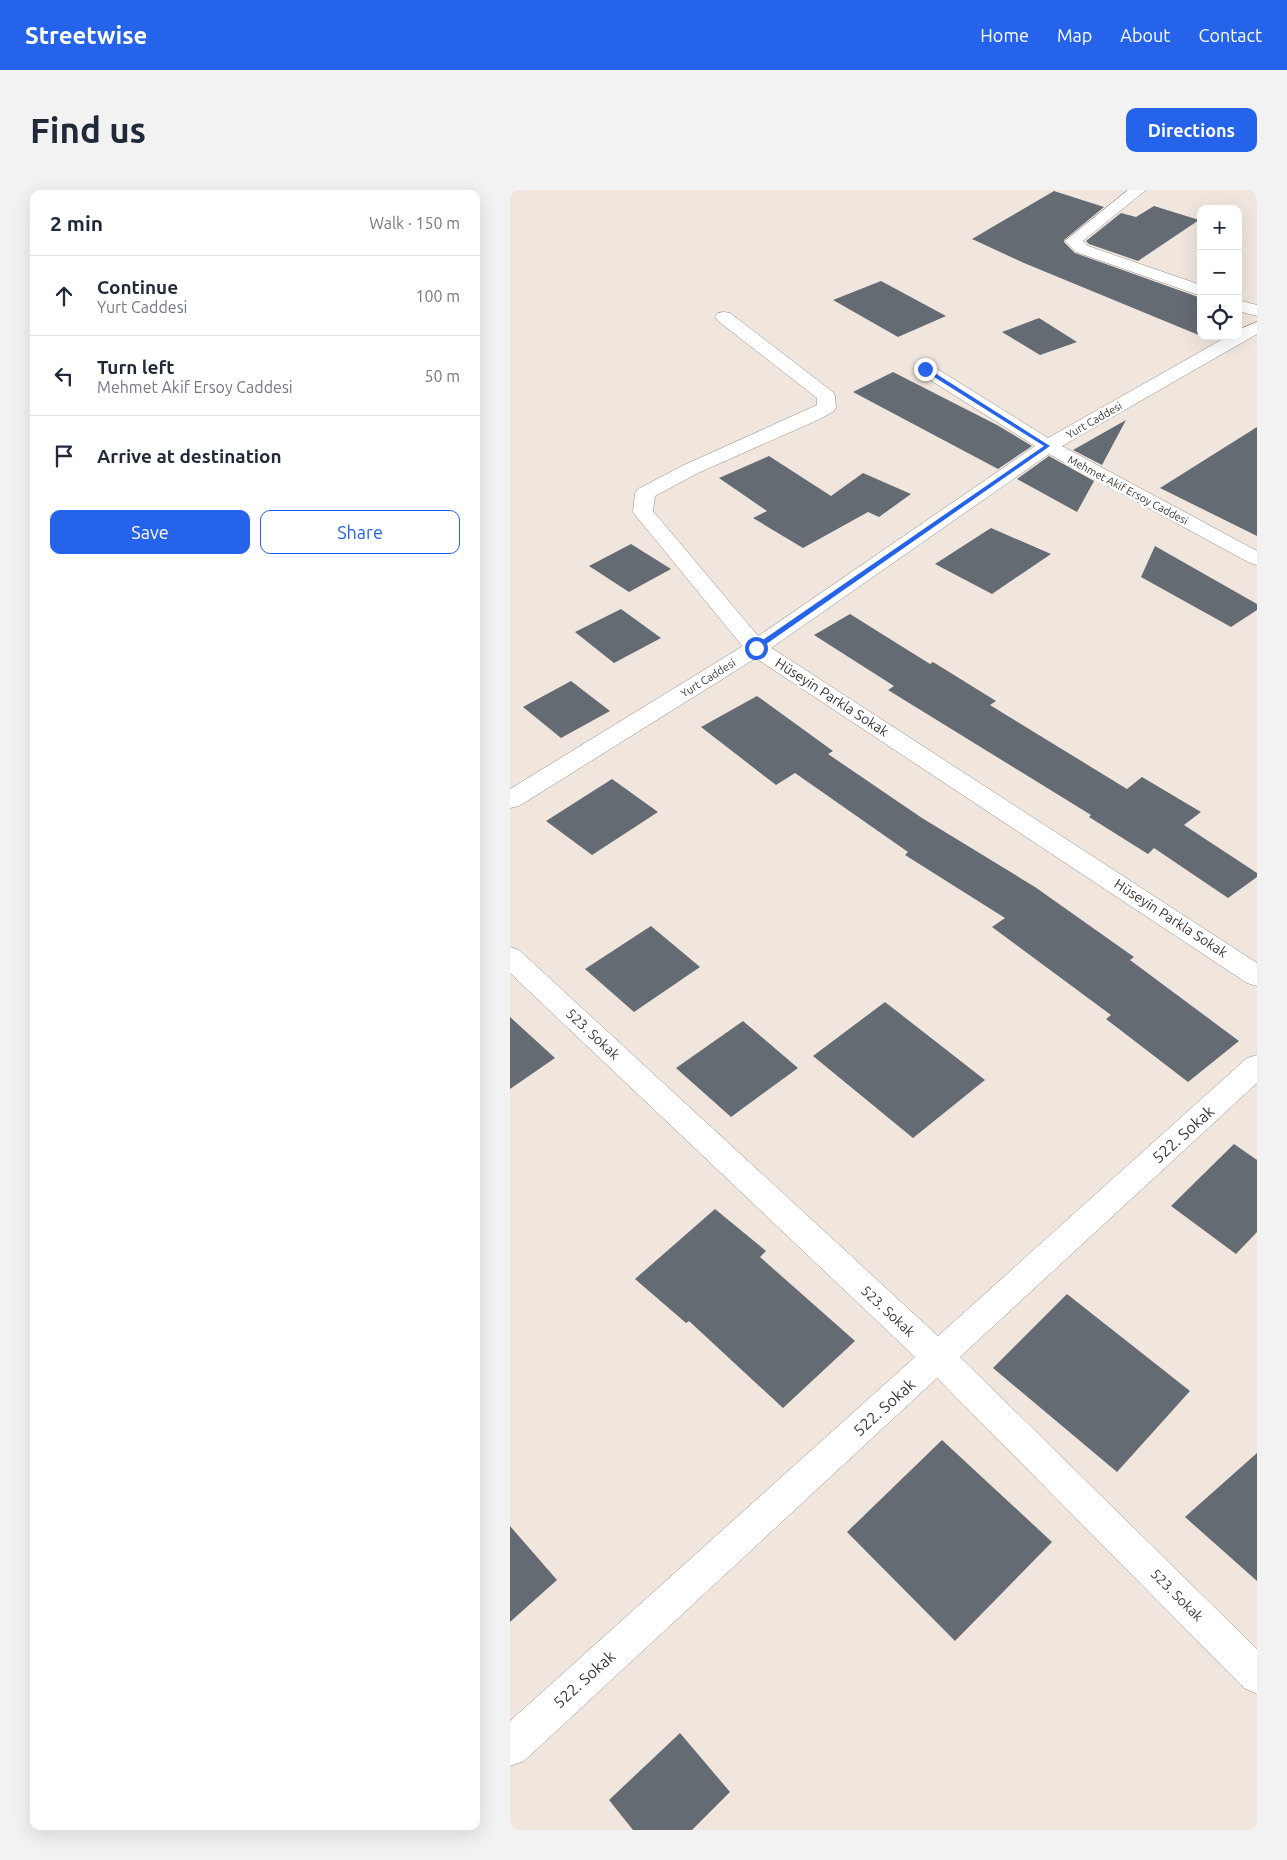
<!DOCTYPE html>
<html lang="en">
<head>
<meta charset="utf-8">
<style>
  :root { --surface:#fff; --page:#f2f2f3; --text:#1f2937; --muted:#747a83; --line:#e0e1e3; --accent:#2563eb }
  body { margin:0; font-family:Ubuntu,sans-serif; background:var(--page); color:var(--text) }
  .controls { position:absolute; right:15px; top:15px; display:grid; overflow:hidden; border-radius:10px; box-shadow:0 5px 20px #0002 }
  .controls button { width:45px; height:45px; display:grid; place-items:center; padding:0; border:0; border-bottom:1px solid var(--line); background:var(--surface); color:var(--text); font:25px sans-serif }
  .stop { position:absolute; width:15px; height:15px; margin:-11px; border:4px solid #2563eb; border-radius:50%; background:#fff }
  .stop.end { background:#2563eb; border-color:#fff; box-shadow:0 1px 5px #0008 }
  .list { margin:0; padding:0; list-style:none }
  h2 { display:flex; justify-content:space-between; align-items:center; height:65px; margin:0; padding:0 20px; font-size:21px }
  h2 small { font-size:16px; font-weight:400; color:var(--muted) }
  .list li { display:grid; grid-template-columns:32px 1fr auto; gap:15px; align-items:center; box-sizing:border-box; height:80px; padding:0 20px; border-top:1px solid var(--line) }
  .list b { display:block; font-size:19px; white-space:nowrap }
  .list p { margin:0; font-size:16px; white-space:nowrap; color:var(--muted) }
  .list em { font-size:16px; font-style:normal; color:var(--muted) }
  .actions { display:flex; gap:10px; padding:15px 20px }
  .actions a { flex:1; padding:11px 0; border:1px solid var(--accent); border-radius:10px; text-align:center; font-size:18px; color:var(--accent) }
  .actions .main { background:var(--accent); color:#fff }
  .icon { flex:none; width:28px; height:28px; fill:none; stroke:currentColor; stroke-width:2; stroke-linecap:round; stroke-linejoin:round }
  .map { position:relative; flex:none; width:747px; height:1640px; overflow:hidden; border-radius:10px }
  header { display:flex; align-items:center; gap:30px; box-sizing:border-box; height:70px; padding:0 25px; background:var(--accent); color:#fff }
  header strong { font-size:24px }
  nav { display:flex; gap:28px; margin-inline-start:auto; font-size:18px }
  .intro { display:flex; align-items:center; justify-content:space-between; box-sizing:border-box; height:120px; padding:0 30px }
  h1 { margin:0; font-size:35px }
  .button { padding:12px 22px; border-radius:10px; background:var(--accent); color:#fff; font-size:18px; font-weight:700 }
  main { display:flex; gap:30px; padding:0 30px }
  aside { flex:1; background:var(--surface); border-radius:10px; box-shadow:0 5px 20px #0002 }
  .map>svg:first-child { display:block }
  .building { fill:#656b73 }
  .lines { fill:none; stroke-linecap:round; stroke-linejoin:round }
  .minor-casing { stroke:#968d85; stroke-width:1 }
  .tertiary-casing { stroke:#968d85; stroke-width:1 }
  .minor { fill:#fff; fill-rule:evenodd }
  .tertiary { fill:#fff; fill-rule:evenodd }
  .route { fill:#2563eb }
  .labels { text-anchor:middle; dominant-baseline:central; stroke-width:5; stroke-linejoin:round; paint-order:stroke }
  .far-street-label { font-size:11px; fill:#3b3734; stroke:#fff }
  .street-label { font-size:14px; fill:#3b3734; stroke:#fff }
  .near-street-label { font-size:16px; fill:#3b3734; stroke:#fff }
</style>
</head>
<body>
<header>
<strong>Streetwise</strong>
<nav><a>Home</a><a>Map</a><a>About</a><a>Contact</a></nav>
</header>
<div class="intro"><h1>Find us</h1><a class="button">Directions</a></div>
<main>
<aside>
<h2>2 min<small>Walk · 150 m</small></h2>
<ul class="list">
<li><svg class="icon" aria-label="ahead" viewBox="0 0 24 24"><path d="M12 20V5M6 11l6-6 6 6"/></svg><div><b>Continue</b><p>Yurt Caddesi</p></div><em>100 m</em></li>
<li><svg class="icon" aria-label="left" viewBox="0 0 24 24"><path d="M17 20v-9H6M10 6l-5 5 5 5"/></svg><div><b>Turn left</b><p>Mehmet Akif Ersoy Caddesi</p></div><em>50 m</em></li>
<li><svg class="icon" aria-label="arrive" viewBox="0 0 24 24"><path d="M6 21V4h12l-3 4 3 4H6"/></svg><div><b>Arrive at destination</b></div></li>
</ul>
<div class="actions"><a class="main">Save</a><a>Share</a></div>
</aside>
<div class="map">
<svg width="747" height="1640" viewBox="0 0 747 1640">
  <rect width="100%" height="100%" fill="#f0e6de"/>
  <path class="building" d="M 544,1 L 594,17 L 554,50 L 554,52 L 565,63 L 691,108 L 691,146 L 514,73 L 462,49 Z
    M 644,16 L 689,30 L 628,71 L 579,54 L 576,51 L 611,23 L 626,27 Z
    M 371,91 L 436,126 L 388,147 L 323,110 Z
    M 529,128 L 567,152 L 530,165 L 492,142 Z
    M 383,182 L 487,235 L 522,256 L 488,279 L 343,202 Z
    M 616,230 L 592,275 L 563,260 Z
    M 747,237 L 747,346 L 650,298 Z
    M 259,266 L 321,306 L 353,283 L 401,304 L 369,327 L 358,322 L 293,358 L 243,328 L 257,321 L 209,288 Z
    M 539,266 L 584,291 L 567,322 L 507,289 Z
    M 481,338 L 541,364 L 482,404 L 425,374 Z
    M 121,354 L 161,379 L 119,402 L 79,376 Z
    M 645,356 L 747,414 L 747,420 L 721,437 L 631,387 Z
    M 111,419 L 151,448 L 104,473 L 65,442 Z
    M 340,424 L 420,474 L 423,472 L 486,511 L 480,515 L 617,599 L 632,587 L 691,622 L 674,635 L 747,683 L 747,687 L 718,708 L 644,658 L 638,664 L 579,627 L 581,625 L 378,500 L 384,496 L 304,445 Z
    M 61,491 L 100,521 L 51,548 L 13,517 Z
    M 247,506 L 323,561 L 318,564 L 412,628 L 525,697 L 624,767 L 620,770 L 729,851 L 678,892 L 596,829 L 601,825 L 482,737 L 495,728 L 395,665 L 398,662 L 285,583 L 266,595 L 191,537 Z
    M 102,589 L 148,622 L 82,665 L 36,631 Z
    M 141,736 L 190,777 L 124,822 L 75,779 Z
    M 375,812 L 475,890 L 403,948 L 303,866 Z
    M 0,827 L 45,868 L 0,899 Z
    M 233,831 L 288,878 L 221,927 L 166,878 Z
    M 724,954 L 747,970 L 747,1042 L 726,1064 L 661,1016 Z
    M 205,1019 L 256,1061 L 250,1067 L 345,1151 L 273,1218 L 179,1131 L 176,1133 L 125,1089 Z
    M 557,1104 L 680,1201 L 607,1282 L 483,1178 Z
    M 432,1250 L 542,1352 L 445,1451 L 337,1342 Z
    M 747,1263 L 747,1391 L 675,1327 Z
    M 0,1336 L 47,1390 L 0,1432 Z
    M 170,1543 L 220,1602 L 182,1640 L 123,1640 L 99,1610 Z"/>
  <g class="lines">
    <g class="minor-casing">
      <path id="minor" d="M 618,0 L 636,0 L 573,51 L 578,56 L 691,95 L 691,106 L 566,62 L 555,51 Z
        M 728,110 L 747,115 L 747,126 L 728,121 Z
        M 214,122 L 220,123 L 323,202 L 325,206 L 326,217 L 324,221 L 310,229 L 188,283 L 145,306 L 143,321 L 254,453 L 747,773 L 747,796 L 737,793 L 238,463 L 126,326 L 123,322 L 125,303 L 128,299 L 174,275 L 307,215 L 307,208 L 208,131 L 205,127 L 208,123 Z
        M 0,757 L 9,760 L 428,1146 L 737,868 L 747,865 L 747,893 L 450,1167 L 747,1459 L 747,1504 L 734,1498 L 427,1188 L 14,1571 L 0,1576 L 0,1531 L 405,1167 L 0,783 Z"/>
    </g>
    <g class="tertiary-casing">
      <path id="tertiary" d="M 747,132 L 747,144 L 552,256 L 747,361 L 747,375 L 740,373 L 539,264 L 254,463 L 9,616 L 0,618 L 0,599 L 238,453 L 525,256 L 409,183 L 406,179 L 409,175 L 415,174 L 421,175 L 538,248 L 718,146 L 728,146 L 728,140 Z"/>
    </g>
    <use href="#minor" class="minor"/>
    <use href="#tertiary" class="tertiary"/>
  </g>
  <path class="route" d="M 413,178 L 417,178 L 540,256 L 249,459 L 244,459 L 244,456 L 534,256 L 413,180 Z"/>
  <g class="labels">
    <g class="far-street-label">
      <text transform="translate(584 230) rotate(-30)">Yurt Caddesi</text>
      <text transform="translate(618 300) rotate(28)">Mehmet Akif Ersoy Caddesi</text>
      <text transform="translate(198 488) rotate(-32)">Yurt Caddesi</text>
    </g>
    <g class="street-label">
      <text transform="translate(322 507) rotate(33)">Hüseyin Parkla Sokak</text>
      <text transform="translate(661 728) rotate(33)">Hüseyin Parkla Sokak</text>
      <text transform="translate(83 844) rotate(43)">523. Sokak</text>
      <text transform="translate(378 1121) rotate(43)">523. Sokak</text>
      <text transform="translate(667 1405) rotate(45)">523. Sokak</text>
    </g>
    <g class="near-street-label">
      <text transform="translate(673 944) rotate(-42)">522. Sokak</text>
      <text transform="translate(374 1217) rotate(-42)">522. Sokak</text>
      <text transform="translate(74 1489) rotate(-42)">522. Sokak</text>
    </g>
  </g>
</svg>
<div class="controls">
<button>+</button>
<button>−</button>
<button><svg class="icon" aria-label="locate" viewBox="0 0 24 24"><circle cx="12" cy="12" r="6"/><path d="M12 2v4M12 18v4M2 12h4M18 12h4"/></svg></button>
</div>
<div class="stop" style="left:246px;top:458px"></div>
<div class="stop end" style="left:415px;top:179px"></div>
</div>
</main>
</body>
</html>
